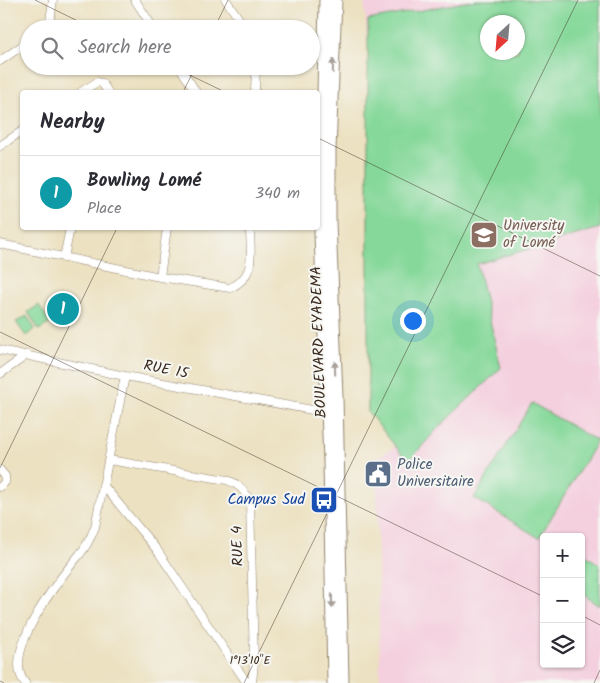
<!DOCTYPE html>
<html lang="en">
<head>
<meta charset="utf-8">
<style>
  :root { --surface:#fff; --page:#f7f7f7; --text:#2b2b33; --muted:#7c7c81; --line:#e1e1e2; --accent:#7c3aed }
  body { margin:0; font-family:Kalam,sans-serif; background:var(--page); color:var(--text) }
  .controls { position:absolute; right:15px; bottom:15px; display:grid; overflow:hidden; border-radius:5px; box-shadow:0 1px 4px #0004 }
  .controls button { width:45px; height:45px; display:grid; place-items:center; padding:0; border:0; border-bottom:1px solid var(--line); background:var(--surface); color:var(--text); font:25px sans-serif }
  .compass { position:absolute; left:480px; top:15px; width:45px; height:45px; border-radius:50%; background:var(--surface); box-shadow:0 1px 4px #0004; rotate:206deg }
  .you { position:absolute; left:412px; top:320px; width:18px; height:18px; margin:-12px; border:4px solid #fff; border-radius:50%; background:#1a73e8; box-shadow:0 0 0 8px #1a73e833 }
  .badge { display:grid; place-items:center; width:32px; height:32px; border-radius:50%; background:var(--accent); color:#fff; font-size:16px; font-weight:700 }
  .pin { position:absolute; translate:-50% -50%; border:2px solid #fff; box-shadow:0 1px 5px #0006 }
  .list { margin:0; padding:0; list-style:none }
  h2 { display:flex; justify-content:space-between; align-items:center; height:65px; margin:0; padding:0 20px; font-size:21px }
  h2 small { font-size:16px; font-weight:400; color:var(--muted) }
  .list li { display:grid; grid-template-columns:32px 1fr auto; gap:15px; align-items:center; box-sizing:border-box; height:75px; padding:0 20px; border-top:1px solid var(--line) }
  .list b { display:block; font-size:19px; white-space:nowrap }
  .list p { margin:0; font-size:16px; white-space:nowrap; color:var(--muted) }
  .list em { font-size:16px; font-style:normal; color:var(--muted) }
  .icon { flex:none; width:28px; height:28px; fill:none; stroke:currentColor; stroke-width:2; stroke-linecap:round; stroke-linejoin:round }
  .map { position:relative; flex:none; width:600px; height:683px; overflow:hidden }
  .search { position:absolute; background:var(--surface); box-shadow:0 1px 4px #0004; left:20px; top:20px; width:300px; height:55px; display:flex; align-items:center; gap:12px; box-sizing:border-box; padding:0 18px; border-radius:28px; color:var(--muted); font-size:19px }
  .panel { position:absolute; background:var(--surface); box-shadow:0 1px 4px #0004; left:20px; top:90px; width:300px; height:140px; border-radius:5px }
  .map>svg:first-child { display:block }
  .built { fill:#f4cfde; fill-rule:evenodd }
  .green { fill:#85d89a; stroke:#60815c; fill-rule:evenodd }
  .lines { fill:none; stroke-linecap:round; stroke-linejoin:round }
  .minor-casing { stroke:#948670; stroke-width:9 }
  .highway-casing { stroke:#948670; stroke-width:13 }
  .minor { stroke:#fff; stroke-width:8 }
  .highway { stroke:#fff; stroke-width:11 }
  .oneway { fill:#a79f9a }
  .ticks { fill:none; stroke:#3b2a1e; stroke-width:1; stroke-opacity:0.45 }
  .labels { text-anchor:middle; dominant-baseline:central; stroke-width:4; stroke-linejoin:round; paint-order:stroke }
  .education-label { font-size:15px; fill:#785e54; stroke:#f6f6f2; text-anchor:start }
  .street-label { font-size:15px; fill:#3b2a1e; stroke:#f6f6f2 }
  .service-label { font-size:15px; fill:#4e5e75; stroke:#f6f6f2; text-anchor:start }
  .transit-label { font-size:15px; fill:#164399; stroke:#f6f6f2; text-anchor:end }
  .ticks-label { font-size:12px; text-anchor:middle; fill:#3b2a1e; stroke:#f6f6f2; stroke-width:4; stroke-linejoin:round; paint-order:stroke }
</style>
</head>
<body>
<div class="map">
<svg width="600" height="683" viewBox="0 0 600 683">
  <rect width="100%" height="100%" fill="#f6f6f2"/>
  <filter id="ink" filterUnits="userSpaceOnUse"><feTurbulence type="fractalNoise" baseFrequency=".02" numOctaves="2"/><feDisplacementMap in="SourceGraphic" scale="10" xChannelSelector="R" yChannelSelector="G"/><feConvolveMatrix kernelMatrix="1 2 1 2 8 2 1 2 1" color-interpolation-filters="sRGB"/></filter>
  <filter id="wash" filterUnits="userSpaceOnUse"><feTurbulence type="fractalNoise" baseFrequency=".0096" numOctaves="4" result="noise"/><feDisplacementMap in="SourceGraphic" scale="20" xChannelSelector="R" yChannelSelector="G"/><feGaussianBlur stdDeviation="1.12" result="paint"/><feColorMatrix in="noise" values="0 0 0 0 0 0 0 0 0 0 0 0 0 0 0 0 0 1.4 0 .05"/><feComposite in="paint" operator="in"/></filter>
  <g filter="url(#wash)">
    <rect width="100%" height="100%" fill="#ece1c1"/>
    <path class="built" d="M 364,0 L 600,0 L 600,683 L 380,683 L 377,482 L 370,474 L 369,463 L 395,447 L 368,412 L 369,58 ZM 488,22 L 518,22 L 518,52 L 488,52 ZM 544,537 L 581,537 L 581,664 L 544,664 Z"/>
    <path class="green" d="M 476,0 L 600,0 L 600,228 L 477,264 L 501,368 L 438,428 L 408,462 L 368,412 L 368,20 ZM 488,22 L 518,22 L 518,52 L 488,52 Z
      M 39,305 L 50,323 L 39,330 L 28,312 Z
      M 27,316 L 35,329 L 26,336 L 16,322 Z
      M 532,403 L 597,441 L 539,538 L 474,498 Z
      M 581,552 L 600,565 L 600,606 L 581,593 Z"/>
  </g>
  <g filter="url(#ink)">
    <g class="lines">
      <g class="minor-casing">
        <path id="minor" d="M 135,0 L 154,29
          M 226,0 L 246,29
          M 46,29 L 50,21 L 53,0
          M 0,61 L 29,41
          M 179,66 L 196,92
          M 81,92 L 97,82 L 102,83 L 108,92
          M 255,92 L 256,66
          M 0,146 L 22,131
          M 0,244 L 160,277 L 230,288 C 257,276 250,253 250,228
          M 64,258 L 70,228
          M 160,277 L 167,228
          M 0,350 L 125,376 L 329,413
          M 0,374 L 27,355
          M 109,460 L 227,480 C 239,484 244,490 250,501 L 254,663 L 252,683
          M 0,470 L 5,476 L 5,482 L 0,487
          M 103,485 L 157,550 L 247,683
          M 25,683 C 0,653 60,578 80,554 C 87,546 91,537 95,527 L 125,376"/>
      </g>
      <g class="highway-casing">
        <path id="highway" d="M 325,0 L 320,234 L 329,460 L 333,683
          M 336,0 L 330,150 L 330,222 L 337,396 L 343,683"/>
      </g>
      <use href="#minor" class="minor"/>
      <use href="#highway" class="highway"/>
    </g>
    <defs><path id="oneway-solid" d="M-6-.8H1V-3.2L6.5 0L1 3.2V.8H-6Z" transform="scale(1.25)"/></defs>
    <g class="oneway">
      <use href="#oneway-solid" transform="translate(333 66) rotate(-88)"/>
      <use href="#oneway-solid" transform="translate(335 368) rotate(-92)"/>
      <use href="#oneway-solid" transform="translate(332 601) rotate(89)"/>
    </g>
  </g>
  <path class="ticks" d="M 35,0 L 94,29M 214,29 L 228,0M 171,66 L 225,92M 183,92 L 196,66M 318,138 L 600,276M 0,332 L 544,597M 0,468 L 117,228M 581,615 L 600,625M 0,681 L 4,683M 244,683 L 578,0M 594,683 L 600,670"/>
  <defs>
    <g id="university-square" transform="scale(1.4375)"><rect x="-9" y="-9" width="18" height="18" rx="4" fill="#8d6e63" stroke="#f6f6f2"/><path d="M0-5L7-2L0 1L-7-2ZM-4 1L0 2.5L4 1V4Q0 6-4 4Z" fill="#fff"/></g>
    <g id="civic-square" transform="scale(1.4375)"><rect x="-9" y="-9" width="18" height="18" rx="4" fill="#5c6f8a" stroke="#f6f6f2"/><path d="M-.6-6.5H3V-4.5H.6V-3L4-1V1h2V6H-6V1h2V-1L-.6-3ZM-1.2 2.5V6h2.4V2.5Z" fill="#fff"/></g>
    <g id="bus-square" transform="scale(1.4375)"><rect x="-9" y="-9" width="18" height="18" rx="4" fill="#1a4fb4" stroke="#f6f6f2"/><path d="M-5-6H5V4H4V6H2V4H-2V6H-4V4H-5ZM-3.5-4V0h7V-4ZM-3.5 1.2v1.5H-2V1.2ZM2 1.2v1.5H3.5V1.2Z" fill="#fff"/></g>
  </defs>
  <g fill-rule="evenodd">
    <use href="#university-square" x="484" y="235"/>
    <use href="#civic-square" x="378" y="474"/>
    <use href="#bus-square" x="324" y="500"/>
  </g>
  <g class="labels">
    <g class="education-label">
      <text x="503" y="226">University<tspan x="503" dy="17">of Lomé</tspan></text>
    </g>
    <g class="street-label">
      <text transform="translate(319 342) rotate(-92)">BOULEVARD EYADEMA</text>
      <text transform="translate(166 370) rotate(11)">RUE 15</text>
      <text transform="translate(238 546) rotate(-92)">RUE 4</text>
    </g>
    <g class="service-label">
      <text x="397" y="465">Police<tspan x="397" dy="17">Universitaire</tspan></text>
    </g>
    <g class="transit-label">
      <text x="305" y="500">Campus Sud</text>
    </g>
  </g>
  <g class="ticks-label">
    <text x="250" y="664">1°13'10"E</text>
  </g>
</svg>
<div class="controls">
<button>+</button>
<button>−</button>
<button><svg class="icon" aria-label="layers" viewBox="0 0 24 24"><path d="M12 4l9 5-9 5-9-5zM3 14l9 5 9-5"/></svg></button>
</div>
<svg class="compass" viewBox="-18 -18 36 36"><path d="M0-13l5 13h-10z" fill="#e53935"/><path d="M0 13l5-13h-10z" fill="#7c7c81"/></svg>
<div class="you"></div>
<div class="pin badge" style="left:63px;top:309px;background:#0f9aa8">1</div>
<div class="search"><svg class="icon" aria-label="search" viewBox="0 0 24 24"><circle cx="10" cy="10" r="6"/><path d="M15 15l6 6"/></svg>Search here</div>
<section class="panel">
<h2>Nearby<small></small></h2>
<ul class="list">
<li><span class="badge" style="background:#0f9aa8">1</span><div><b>Bowling Lomé</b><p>Place</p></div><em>340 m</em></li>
</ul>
</section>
</div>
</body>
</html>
